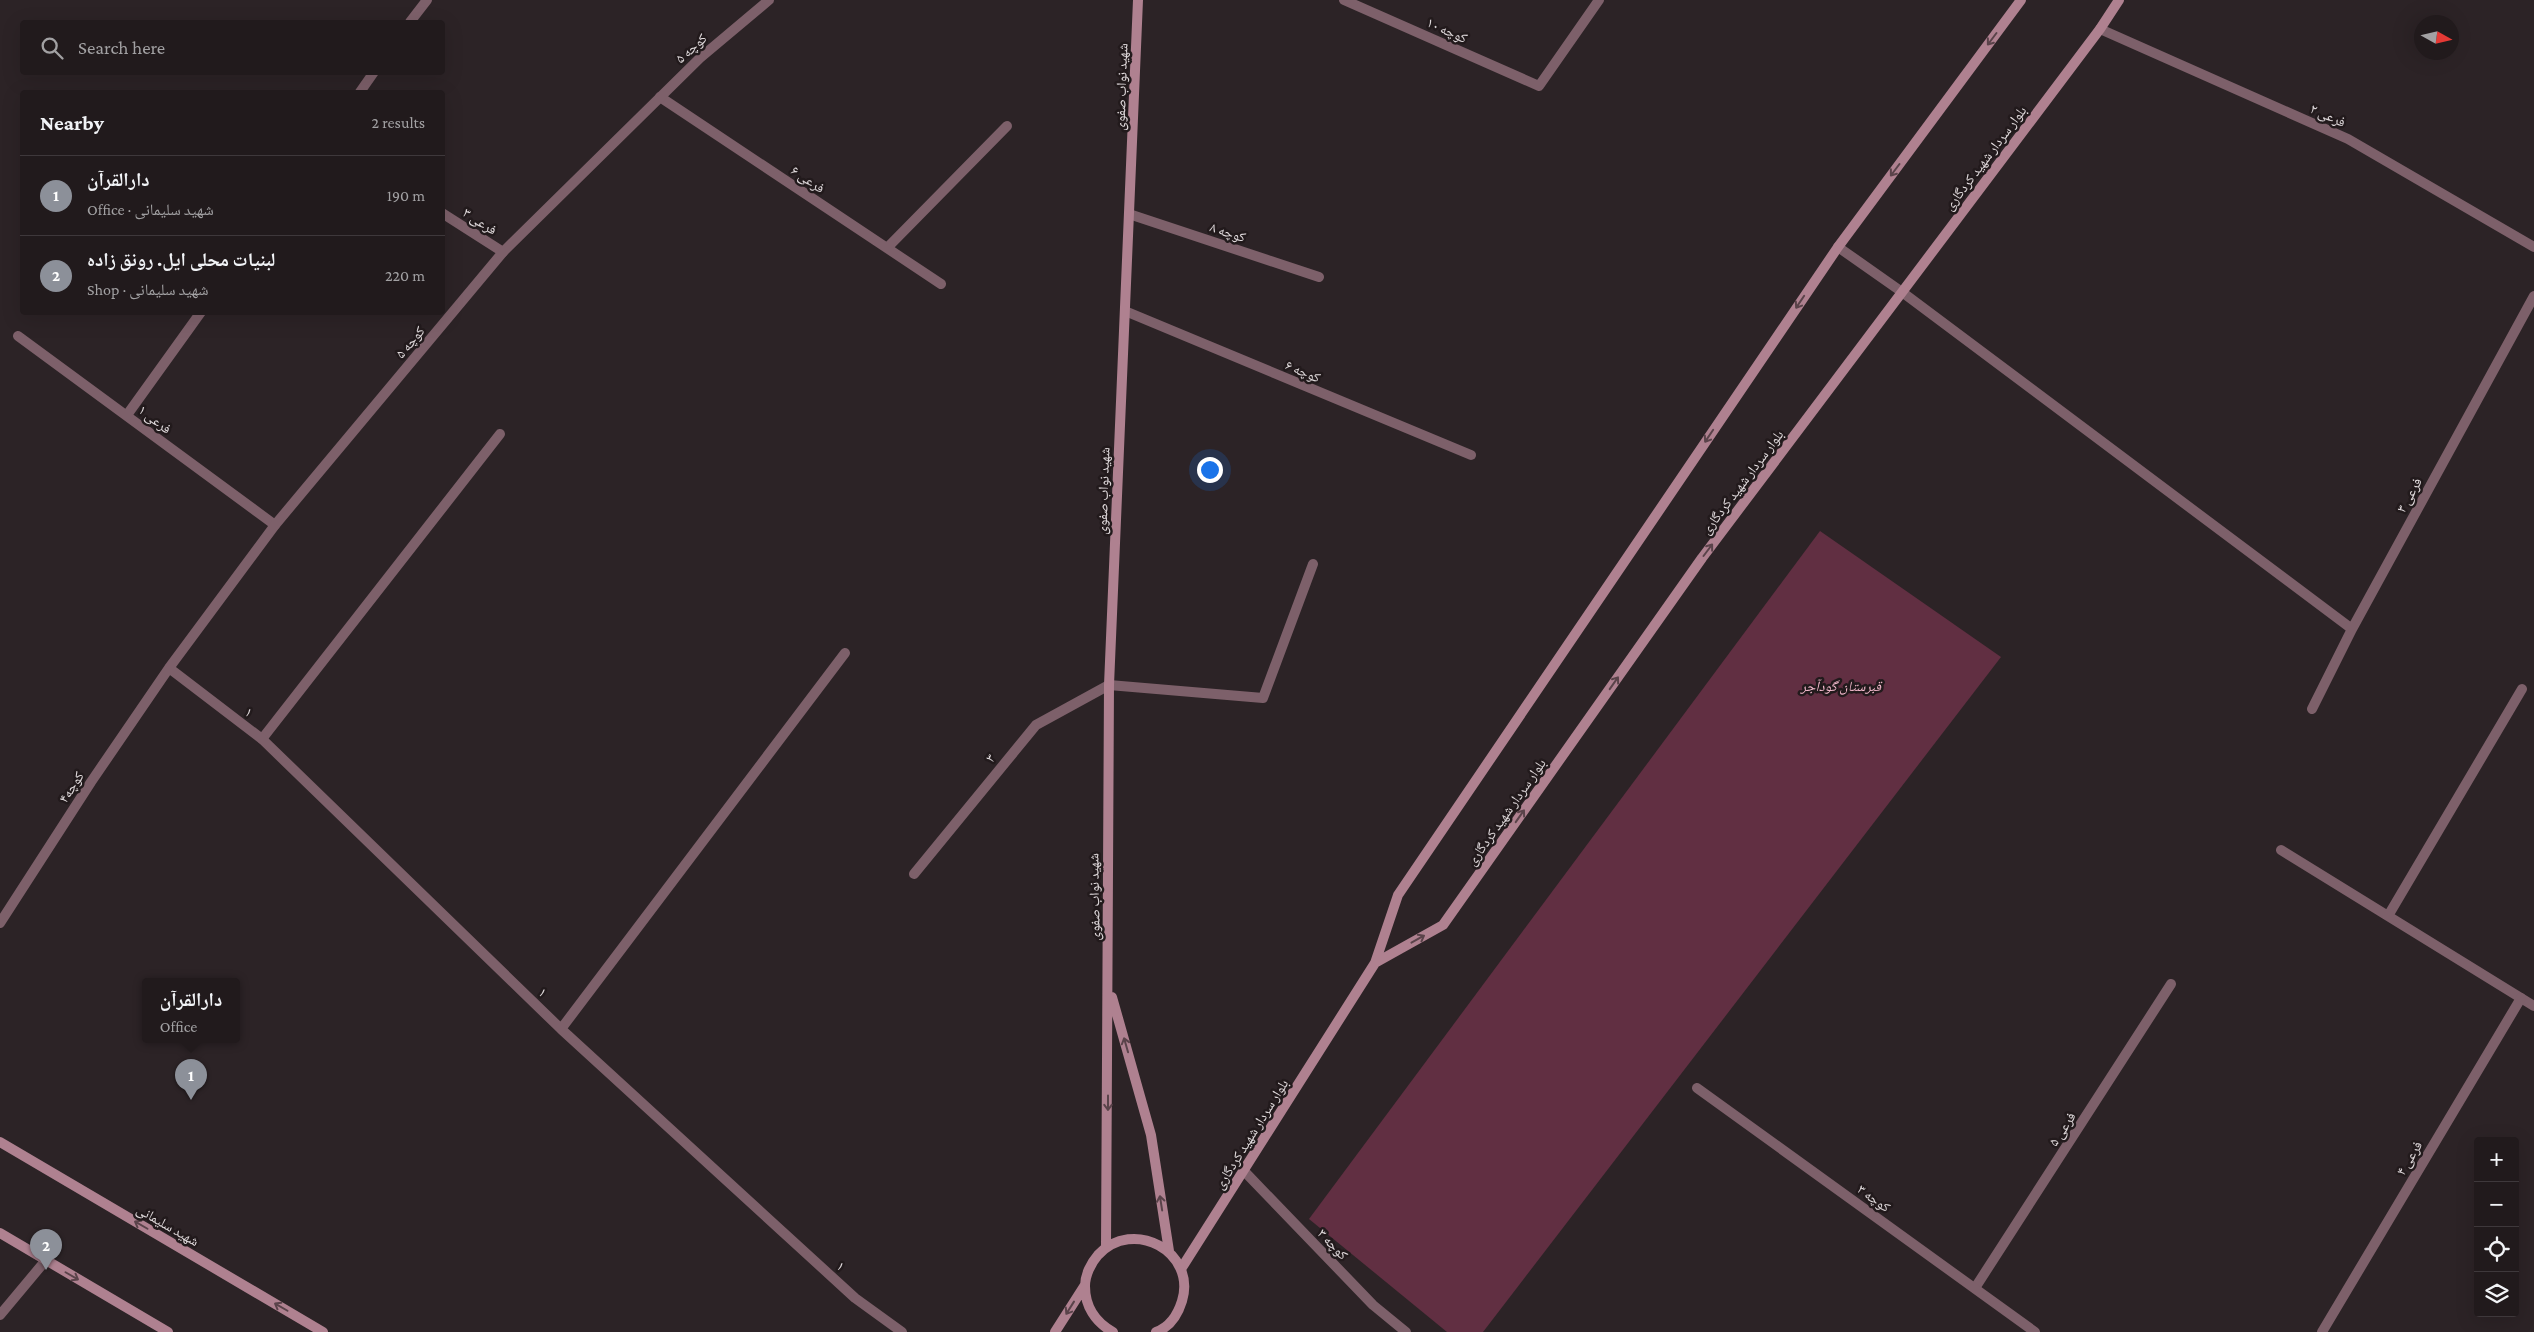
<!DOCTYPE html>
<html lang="en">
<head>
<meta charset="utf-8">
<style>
  :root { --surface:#211a1c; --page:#2d2729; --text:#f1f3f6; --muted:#a2a1a3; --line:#3e383b; --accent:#8c9099 }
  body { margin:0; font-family:"Crimson Pro","Noto Naskh Arabic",serif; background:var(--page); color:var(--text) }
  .controls { position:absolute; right:15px; bottom:15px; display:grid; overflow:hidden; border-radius:5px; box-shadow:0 5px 20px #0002 }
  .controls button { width:45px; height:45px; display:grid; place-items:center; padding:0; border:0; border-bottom:1px solid var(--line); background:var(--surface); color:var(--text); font:25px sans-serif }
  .compass { position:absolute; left:2414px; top:15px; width:45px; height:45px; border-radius:50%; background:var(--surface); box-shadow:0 5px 20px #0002; rotate:98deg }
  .you { position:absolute; left:1209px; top:469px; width:18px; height:18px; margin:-12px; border:4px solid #fff; border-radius:50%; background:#1a73e8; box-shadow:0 0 0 8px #1a73e833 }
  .badge { display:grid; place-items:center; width:32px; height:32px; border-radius:50%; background:var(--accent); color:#fff; font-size:16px; font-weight:700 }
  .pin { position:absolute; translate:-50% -41px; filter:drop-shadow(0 1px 2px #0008) }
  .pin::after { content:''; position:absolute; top:26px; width:18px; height:15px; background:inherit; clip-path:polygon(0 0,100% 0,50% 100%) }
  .popup { position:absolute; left:142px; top:978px; width:98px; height:65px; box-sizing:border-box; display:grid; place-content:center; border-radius:5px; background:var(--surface); filter:drop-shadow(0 1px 4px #0005); font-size:16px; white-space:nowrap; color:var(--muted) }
  .popup b { font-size:19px; color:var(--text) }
  .popup::after { content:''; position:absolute; left:50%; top:100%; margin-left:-10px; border:10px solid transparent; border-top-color:var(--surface) }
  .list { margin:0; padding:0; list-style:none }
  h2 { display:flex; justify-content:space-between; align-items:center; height:65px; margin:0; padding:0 20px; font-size:21px }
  h2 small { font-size:16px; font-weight:400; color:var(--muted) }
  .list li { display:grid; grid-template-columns:32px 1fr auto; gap:15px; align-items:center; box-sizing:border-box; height:80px; padding:0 20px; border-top:1px solid var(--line) }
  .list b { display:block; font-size:19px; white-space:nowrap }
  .list p { margin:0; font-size:16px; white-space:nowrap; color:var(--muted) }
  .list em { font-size:16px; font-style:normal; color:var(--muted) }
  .icon { flex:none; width:28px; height:28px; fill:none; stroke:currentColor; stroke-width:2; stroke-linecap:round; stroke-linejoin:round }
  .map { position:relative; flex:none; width:2534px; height:1332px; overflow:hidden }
  .search { position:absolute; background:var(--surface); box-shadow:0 5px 20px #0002; left:20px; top:20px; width:425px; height:55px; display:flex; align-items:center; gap:12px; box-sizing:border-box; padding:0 18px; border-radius:5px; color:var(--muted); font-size:19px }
  .panel { position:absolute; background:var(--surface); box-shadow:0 5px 20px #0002; left:20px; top:90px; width:425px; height:225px; border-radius:5px }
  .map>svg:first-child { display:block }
  .green { fill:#612f42 }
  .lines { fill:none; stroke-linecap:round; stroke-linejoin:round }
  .lane { stroke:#7d606a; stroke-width:10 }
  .street { stroke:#7d606a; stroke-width:10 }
  .secondary { stroke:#af8190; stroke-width:10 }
  .oneway { stroke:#5a434a }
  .labels { text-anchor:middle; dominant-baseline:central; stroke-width:5; stroke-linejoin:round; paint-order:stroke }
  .street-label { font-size:14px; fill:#e0dadc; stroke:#221a1c }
  .park-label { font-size:14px; font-style:italic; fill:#f5bbce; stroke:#221a1c }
</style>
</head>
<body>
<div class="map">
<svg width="2534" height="1332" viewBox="0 0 2534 1332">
  <rect width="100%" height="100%" fill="#2c2326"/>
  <path class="green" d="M 1820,531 L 2001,657 L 1483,1332 L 1447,1332 L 1309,1219 Z"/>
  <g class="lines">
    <path class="lane" d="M 1344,0 L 1539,86 L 1599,0
      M 410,22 L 427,0
      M 2100,29 L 2348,139 L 2534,247
      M 360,92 L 374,72
      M 660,97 L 941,284
      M 442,213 L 503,252
      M 1129,214 L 1319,277
      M 1838,247 L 1902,292 L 2352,629
      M 887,248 L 1007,126
      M 1125,311 L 1471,455
      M 18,336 L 275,525
      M 127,415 L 201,312
      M 2312,709 L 2352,629 L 2534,296
      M 262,739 L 500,434
      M 2281,850 L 2534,1006
      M 2388,916 L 2522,689
      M 1244,1171 L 1373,1305 L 1406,1332
      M 1975,1288 L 2171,984
      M 0,1315 L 46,1260"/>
    <path class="street" d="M 169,668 L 262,739 L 561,1029 L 855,1298 L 902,1332
      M 914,874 L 1036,725 L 1109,685 L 1263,698 L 1313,564
      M 0,923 L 91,782 L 169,668 L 275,525 L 503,252 L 700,58 L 769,0
      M 561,1029 L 845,653
      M 1697,1088 L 2035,1332
      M 2322,1332 L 2521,998"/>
    <path class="secondary" d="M 1375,963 L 1443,925 L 1702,558 L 2100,29 L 2119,0
      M 1112,997 L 1151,1135 L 1169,1251
      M 0,1142 L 323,1332
      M 0,1233 L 168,1332
      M 1106,1247 L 1109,685 L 1138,0
      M 1181,1269 L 1375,963 L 1398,895 L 1838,247 L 2021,0
      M 1055,1332 L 1085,1285
      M 1113,1332 C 1095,1322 1085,1306 1085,1286 C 1085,1275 1091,1263 1098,1255 C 1133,1217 1197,1252 1182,1301 C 1178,1314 1170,1327 1156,1332"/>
  </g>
  <defs><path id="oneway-shaft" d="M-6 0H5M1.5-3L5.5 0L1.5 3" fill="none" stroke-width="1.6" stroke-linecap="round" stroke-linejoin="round" transform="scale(1.25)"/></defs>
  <g class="oneway">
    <use href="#oneway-shaft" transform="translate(1992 39) rotate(127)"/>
    <use href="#oneway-shaft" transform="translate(1895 170) rotate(127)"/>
    <use href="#oneway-shaft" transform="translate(1800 302) rotate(124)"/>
    <use href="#oneway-shaft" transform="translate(1709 436) rotate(124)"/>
    <use href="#oneway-shaft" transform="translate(1708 550) rotate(-53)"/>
    <use href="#oneway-shaft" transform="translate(1614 683) rotate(-55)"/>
    <use href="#oneway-shaft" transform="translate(1520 816) rotate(-55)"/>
    <use href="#oneway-shaft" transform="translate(1418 939) rotate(-29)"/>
    <use href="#oneway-shaft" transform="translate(1126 1045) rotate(-106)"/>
    <use href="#oneway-shaft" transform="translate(1108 1103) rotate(90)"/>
    <use href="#oneway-shaft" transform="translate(1161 1203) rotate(-99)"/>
    <use href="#oneway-shaft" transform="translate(141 1225) rotate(-150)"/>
    <use href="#oneway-shaft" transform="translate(72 1276) rotate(30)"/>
    <use href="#oneway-shaft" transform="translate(281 1307) rotate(-150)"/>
    <use href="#oneway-shaft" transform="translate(1070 1308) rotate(122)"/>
  </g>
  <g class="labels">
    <g class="street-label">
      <text transform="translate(1447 30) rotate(24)">کوچه ۱۰</text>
      <text transform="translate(691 48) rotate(-42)">کوچه ۵</text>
      <text transform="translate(1121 87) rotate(-88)">شهید نواب صفوی</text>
      <text transform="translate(2328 115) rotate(24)">فرعی ۲</text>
      <text transform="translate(1985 158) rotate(-53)">بلوار سردار شهید کردگاری</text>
      <text transform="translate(808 179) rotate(34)">فرعی ۶</text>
      <text transform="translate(480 221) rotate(33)">فرعی ۳</text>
      <text transform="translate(1228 232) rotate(18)">کوچه ۸</text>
      <text transform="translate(410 342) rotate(-50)">کوچه ۵</text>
      <text transform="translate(1303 371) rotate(23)">کوچه ۶</text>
      <text transform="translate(155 419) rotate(37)">فرعی ۱</text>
      <text transform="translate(1742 482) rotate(-53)">بلوار سردار شهید کردگاری</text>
      <text transform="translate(1103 491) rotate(-88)">شهید نواب صفوی</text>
      <text transform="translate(2409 495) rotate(-61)">فرعی ۳</text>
      <text transform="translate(249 712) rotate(37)">۱</text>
      <text transform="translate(990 758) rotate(-51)">۳</text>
      <text transform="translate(71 787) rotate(-57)">کوچه۴</text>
      <text transform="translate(1506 812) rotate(-55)">بلوار سردار شهید کردگاری</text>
      <text transform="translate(1094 897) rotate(-91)">شهید نواب صفوی</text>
      <text transform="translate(543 992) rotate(44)">۱</text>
      <text transform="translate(2062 1129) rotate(-57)">فرعی ۵</text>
      <text transform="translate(1251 1134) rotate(-58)">بلوار سردار شهید کردگاری</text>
      <text transform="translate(2409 1158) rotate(-59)">فرعی ۴</text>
      <text transform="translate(1874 1198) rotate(36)">کوچه ۳</text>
      <text transform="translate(168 1225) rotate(30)">شهید سلیمانی</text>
      <text transform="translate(1333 1244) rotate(46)">کوچه ۳</text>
      <text transform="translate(841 1266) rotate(42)">۱</text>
    </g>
    <g class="park-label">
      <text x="1841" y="686">قبرستان گودآجر</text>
    </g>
  </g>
</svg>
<div class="controls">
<button>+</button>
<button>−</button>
<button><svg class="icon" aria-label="locate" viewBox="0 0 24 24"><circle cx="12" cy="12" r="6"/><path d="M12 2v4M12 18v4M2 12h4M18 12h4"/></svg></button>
<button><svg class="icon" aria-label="layers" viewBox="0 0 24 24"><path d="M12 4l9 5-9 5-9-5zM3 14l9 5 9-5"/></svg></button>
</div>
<svg class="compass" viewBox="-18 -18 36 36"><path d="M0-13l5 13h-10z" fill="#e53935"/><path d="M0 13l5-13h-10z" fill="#a2a1a3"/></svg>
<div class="you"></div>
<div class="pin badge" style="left:191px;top:1100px">1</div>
<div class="popup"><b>دارالقرآن</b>Office</div>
<div class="pin badge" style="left:46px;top:1270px">2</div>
<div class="search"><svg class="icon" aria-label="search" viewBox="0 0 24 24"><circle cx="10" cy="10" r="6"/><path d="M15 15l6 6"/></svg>Search here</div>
<section class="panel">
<h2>Nearby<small>2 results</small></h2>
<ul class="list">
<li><span class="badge">1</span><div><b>دارالقرآن</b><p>Office · شهید سلیمانی</p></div><em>190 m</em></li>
<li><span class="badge">2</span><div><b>لبنیات محلی ایل. رونق زاده</b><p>Shop · شهید سلیمانی</p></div><em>220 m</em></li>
</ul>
</section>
</div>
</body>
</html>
